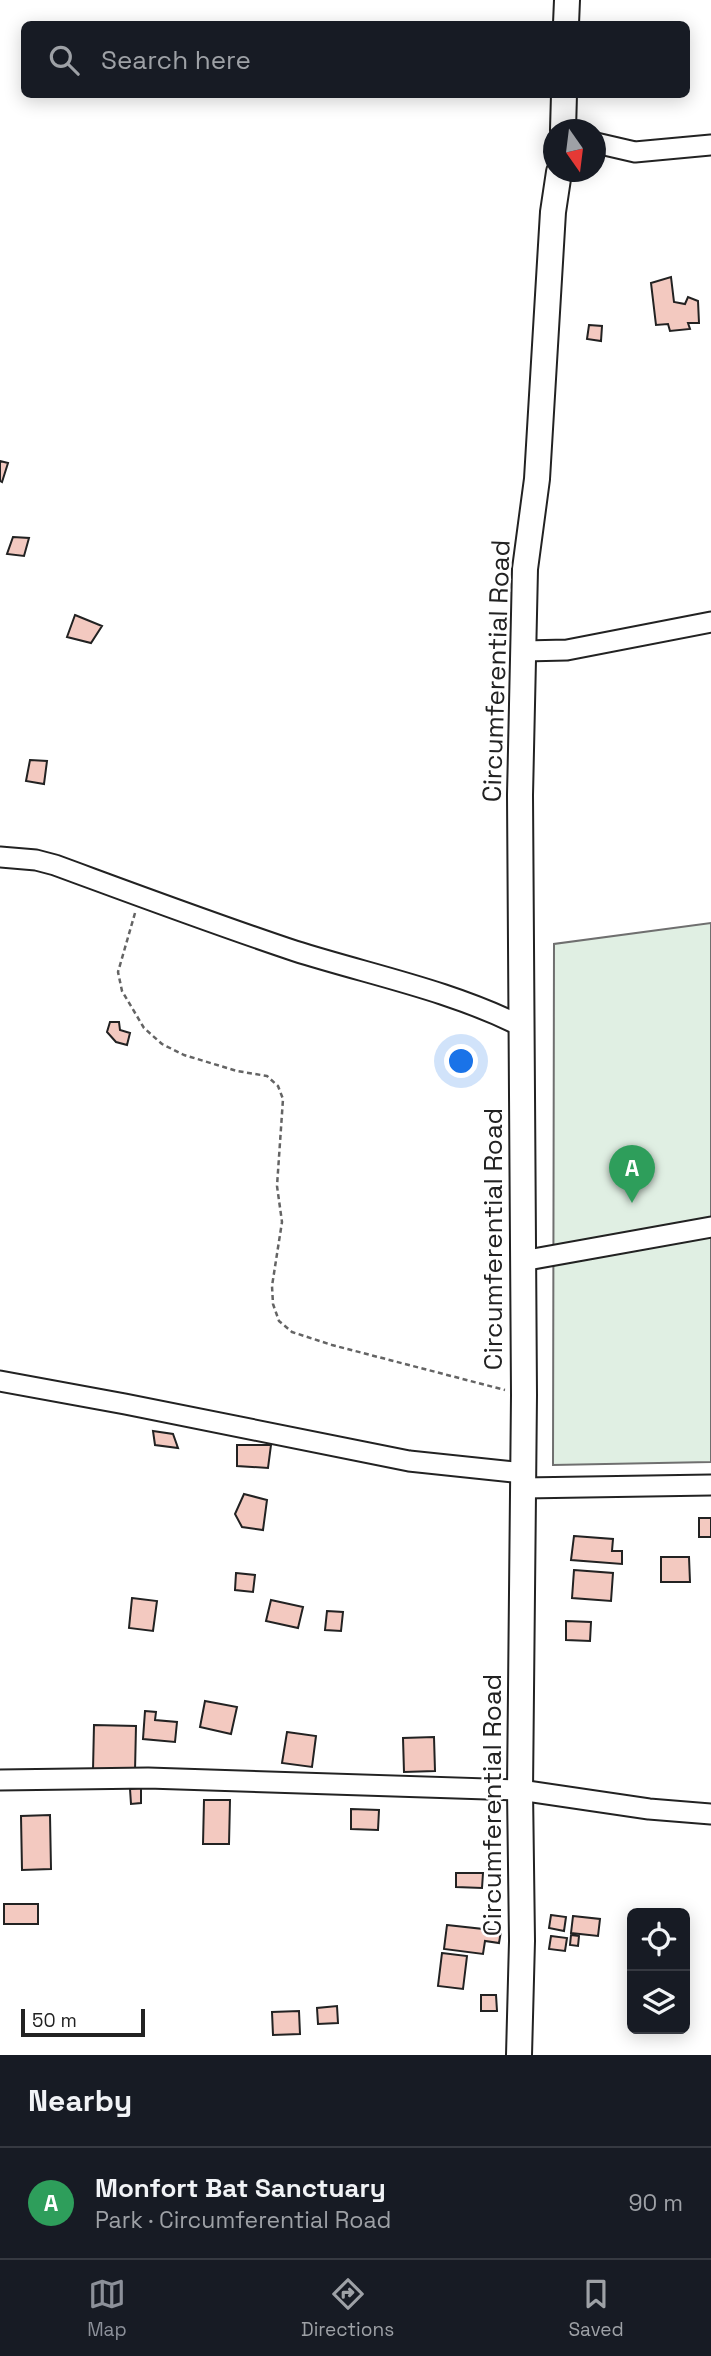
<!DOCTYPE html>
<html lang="en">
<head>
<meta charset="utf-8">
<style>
  :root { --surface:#171b24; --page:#20242c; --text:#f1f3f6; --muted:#9ea1a6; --line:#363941; --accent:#8c9099 }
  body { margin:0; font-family:"Space Grotesk",sans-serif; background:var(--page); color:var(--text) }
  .controls { position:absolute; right:21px; bottom:21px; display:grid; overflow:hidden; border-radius:10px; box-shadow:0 4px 18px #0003 }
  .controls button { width:63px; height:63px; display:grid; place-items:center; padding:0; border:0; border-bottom:2px solid var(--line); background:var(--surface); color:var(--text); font:35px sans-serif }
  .compass { position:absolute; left:543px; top:119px; width:63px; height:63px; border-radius:50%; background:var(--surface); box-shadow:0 4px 18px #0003; rotate:166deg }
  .scale { position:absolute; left:21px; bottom:18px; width:124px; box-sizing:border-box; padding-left:7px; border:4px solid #222; border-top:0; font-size:19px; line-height:24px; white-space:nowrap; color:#222; -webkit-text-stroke:5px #fff; paint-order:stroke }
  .you { position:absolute; left:462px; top:1062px; width:24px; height:24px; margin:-18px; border:5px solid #fff; border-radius:50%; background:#1a73e8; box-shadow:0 0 0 10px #1a73e833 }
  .badge { display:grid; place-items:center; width:46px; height:46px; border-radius:50%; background:var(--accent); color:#fff; font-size:23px; font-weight:700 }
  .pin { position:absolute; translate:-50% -58px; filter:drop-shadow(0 2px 4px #0008) }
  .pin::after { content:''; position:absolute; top:37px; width:24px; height:21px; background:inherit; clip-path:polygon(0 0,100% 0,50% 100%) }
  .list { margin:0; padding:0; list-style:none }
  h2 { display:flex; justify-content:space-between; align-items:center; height:91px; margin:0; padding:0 28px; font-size:30px }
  h2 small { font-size:23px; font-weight:400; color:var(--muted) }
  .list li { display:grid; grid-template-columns:46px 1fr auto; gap:21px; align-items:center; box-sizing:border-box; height:112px; padding:0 28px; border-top:2px solid var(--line) }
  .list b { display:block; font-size:26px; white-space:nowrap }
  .list p { margin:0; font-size:23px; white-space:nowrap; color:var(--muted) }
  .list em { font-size:23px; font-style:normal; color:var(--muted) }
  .icon { flex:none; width:38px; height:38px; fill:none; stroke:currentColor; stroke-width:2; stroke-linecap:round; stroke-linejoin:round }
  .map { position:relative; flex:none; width:711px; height:2055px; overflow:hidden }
  .search { position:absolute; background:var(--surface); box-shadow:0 4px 18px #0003; left:21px; right:21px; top:21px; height:77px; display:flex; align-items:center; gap:18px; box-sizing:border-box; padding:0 24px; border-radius:10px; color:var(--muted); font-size:26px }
  .sheet { height:203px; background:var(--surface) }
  nav { display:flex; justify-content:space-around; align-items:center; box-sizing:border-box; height:98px; border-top:2px solid var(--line); background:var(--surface); font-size:19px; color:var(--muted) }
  nav a { display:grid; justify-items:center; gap:4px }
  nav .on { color:var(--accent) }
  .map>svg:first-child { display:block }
  .green { fill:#e0efe3; stroke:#6f6f6f; stroke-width:2 }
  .building { fill:#f3c9c0; stroke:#222; stroke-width:2 }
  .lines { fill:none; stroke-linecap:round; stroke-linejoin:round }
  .minor-casing { stroke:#222; stroke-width:23 }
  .major-casing { stroke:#222; stroke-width:28 }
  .path { stroke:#646464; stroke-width:2.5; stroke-dasharray:5 3.5; stroke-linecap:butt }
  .minor { stroke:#fff; stroke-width:19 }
  .major { stroke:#fff; stroke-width:24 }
  .labels { text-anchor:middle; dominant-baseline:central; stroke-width:5; stroke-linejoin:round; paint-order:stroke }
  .street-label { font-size:26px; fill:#222; stroke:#fff }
</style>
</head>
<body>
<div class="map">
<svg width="711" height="2055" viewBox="0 0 711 2055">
  <rect width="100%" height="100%" fill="#fff"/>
  <path class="green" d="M 711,923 L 711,1462 L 553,1465 L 554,944 Z"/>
  <path class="building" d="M 671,277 L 674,302 L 685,304 L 688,297 L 698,301 L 699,323 L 688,323 L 690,329 L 670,331 L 668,324 L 656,325 L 651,283 Z
    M 589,325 L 602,326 L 601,341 L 587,339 Z
    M 0,461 L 8,463 L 2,482 L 0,481 Z
    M 13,537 L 29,538 L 24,556 L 7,554 Z
    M 75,615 L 102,626 L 91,643 L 67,637 Z
    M 30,760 L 47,761 L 44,784 L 26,781 Z
    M 110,1022 L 119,1022 L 120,1030 L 130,1033 L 127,1045 L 116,1042 L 107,1032 Z
    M 153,1431 L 173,1434 L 178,1448 L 155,1445 Z
    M 237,1445 L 271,1445 L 268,1468 L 237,1466 Z
    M 244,1494 L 267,1500 L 263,1530 L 242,1527 L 235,1514 Z
    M 699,1518 L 711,1518 L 711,1537 L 699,1537 Z
    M 574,1536 L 613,1539 L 612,1551 L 622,1551 L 622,1564 L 571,1560 Z
    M 661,1557 L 689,1557 L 690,1582 L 661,1582 Z
    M 574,1570 L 613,1573 L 611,1601 L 572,1598 Z
    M 236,1573 L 255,1575 L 253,1592 L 235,1590 Z
    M 132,1598 L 157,1601 L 153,1631 L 129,1628 Z
    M 271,1600 L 303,1607 L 298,1628 L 266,1621 Z
    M 327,1611 L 343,1612 L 341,1631 L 325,1630 Z
    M 566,1621 L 591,1622 L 590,1641 L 566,1640 Z
    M 205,1701 L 237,1707 L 231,1734 L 200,1727 Z
    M 145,1711 L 156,1712 L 155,1720 L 177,1722 L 175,1742 L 143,1739 Z
    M 94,1725 L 136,1726 L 135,1771 L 93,1770 Z
    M 287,1732 L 316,1736 L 312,1767 L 282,1763 Z
    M 434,1737 L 435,1771 L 404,1772 L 403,1738 Z
    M 141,1788 L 141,1803 L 131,1804 L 130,1789 Z
    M 204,1800 L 230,1800 L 229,1844 L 203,1844 Z
    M 351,1809 L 379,1810 L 378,1830 L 351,1829 Z
    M 50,1815 L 51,1869 L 22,1870 L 21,1816 Z
    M 456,1873 L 483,1873 L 482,1888 L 456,1887 Z
    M 4,1904 L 38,1904 L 38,1924 L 4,1924 Z
    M 551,1915 L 566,1917 L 564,1931 L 549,1928 Z
    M 573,1916 L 600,1919 L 598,1936 L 571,1933 Z
    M 447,1925 L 501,1931 L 499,1943 L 485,1941 L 483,1954 L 444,1949 Z
    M 571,1935 L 579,1936 L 578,1946 L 570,1945 Z
    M 551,1936 L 567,1938 L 565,1951 L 549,1949 Z
    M 442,1953 L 467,1956 L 463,1989 L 438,1986 Z
    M 481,1995 L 496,1995 L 497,2011 L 481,2011 Z
    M 337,2006 L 338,2023 L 318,2024 L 317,2008 Z
    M 299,2011 L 300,2034 L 273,2035 L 272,2012 Z"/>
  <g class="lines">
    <g class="minor-casing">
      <path id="minor" d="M 596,143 L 635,152 L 711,145
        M 524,651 L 567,650 L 711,622
        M 0,857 L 36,860 L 55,865 C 134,894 214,924 295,951 C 371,975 449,990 521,1026
        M 522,1261 L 711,1227
        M 0,1381 L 125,1404 L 409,1461 L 523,1473
        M 523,1488 L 711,1485
        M 0,1780 L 148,1778 L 520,1790 L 649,1809 L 711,1814"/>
    </g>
    <g class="major-casing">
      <path id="major" d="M 566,24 L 567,0
        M 563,130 L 564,94
        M 519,2055 L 522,1941 L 520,1790 L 524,1395 L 520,795 L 525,569 L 537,479 L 553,212 L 559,172"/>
    </g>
    <path class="path" d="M 135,913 L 118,972 L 122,991 L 144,1028 L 162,1044 L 184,1055 L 237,1071 L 267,1076 L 278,1086 L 283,1099 L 277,1186 L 282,1222 L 272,1286 L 273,1304 L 279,1321 L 292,1332 L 332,1345 L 505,1390"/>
    <use href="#minor" class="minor"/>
    <use href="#major" class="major"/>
  </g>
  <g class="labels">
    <g class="street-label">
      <text transform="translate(496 671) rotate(-88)">Circumferential Road</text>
      <text transform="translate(493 1239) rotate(-90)">Circumferential Road</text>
      <text transform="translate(492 1805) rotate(-90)">Circumferential Road</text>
    </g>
  </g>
</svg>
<div class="controls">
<button><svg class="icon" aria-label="locate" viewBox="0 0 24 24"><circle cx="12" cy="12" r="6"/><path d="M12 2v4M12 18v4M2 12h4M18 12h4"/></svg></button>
<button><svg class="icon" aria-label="layers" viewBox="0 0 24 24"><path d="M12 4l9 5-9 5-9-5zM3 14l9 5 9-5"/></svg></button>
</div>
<svg class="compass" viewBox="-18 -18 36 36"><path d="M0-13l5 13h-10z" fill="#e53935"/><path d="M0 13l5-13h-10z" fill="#9ea1a6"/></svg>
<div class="scale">50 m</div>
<div class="you"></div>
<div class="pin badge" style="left:632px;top:1203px;background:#2e9e5b">A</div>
<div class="search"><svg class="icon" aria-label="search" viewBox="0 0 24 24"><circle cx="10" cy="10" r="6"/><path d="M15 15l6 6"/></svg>Search here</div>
</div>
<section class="sheet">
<h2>Nearby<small></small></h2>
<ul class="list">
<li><span class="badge" style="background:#2e9e5b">A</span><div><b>Monfort Bat Sanctuary</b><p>Park · Circumferential Road</p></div><em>90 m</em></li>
</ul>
</section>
<nav>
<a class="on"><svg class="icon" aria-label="map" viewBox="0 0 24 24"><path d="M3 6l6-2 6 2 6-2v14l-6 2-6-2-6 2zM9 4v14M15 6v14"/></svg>Map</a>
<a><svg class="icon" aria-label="directions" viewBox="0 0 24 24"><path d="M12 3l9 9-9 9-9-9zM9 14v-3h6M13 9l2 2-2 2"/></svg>Directions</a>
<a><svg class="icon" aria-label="saved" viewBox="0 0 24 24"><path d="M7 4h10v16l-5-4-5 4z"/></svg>Saved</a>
</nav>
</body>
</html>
